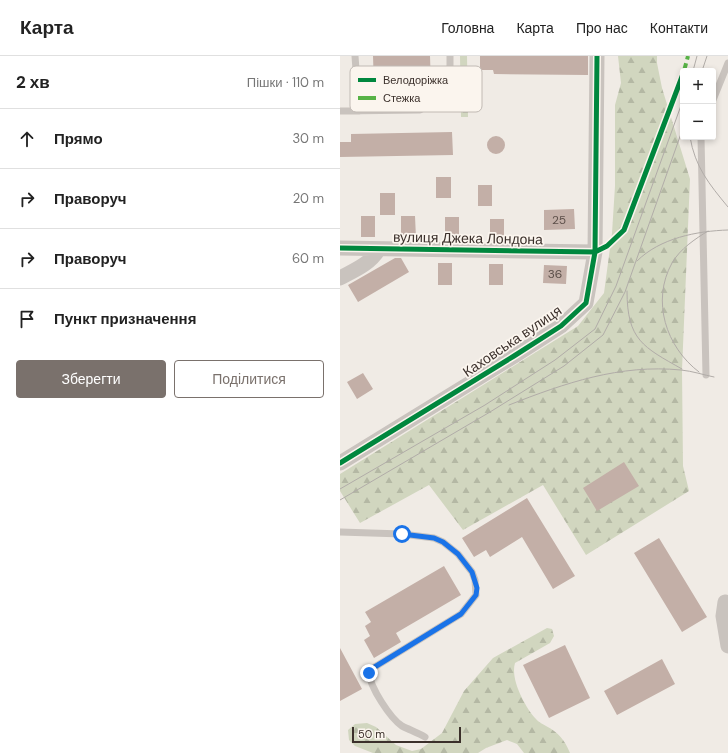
<!DOCTYPE html>
<html lang="uk">
<head>
<meta charset="utf-8">
<style>
  :root { --surface:#fff; --page:#f6f6f6; --text:#222; --muted:#767676; --line:#e0e0e0; --accent:#7a716c }
  body { margin:0; font-family:"DM Sans",sans-serif; background:var(--page); color:var(--text) }
  .controls { position:absolute; right:12px; top:12px; display:grid; overflow:hidden; border-radius:4px; box-shadow:0 2px 6px #0003 }
  .controls button { width:36px; height:36px; display:grid; place-items:center; padding:0; border:0; border-bottom:1px solid var(--line); background:var(--surface); color:var(--text); font:20px sans-serif }
  .scale { position:absolute; left:12px; bottom:10px; width:109px; box-sizing:border-box; padding-left:4px; border:2px solid #3b302b; border-top:0; font-size:11px; line-height:14px; white-space:nowrap; color:#3b302b; -webkit-text-stroke:3px #fbf5ee; paint-order:stroke }
  .stop { position:absolute; width:12px; height:12px; margin:-9px; border:3px solid #1a73e8; border-radius:50%; background:#fff }
  .stop.end { background:#1a73e8; border-color:#fff; box-shadow:0 1px 4px #0008 }
  .list { margin:0; padding:0; list-style:none }
  h2 { display:flex; justify-content:space-between; align-items:center; height:52px; margin:0; padding:0 16px; font-size:17px }
  h2 small { font-size:13px; font-weight:400; color:var(--muted) }
  .list li { display:grid; grid-template-columns:26px 1fr auto; gap:12px; align-items:center; box-sizing:border-box; height:60px; padding:0 16px; border-top:1px solid var(--line) }
  .list b { display:block; font-size:15px; white-space:nowrap }
  .list em { font-size:13px; font-style:normal; color:var(--muted) }
  .actions { display:flex; gap:8px; padding:12px 16px }
  .actions a { flex:1; padding:9px 0; border:1px solid var(--accent); border-radius:4px; text-align:center; font-size:14px; color:var(--accent) }
  .actions .main { background:var(--accent); color:#fff }
  .icon { flex:none; width:22px; height:22px; fill:none; stroke:currentColor; stroke-width:2; stroke-linecap:round; stroke-linejoin:round }
  .map { position:relative; flex:none; width:388px; height:697px; overflow:hidden }
  header { display:flex; align-items:center; gap:24px; box-sizing:border-box; height:56px; padding:0 20px; background:var(--surface); border-bottom:1px solid var(--line) }
  header strong { font-size:19px }
  nav { display:flex; gap:22px; margin-inline-start:auto; font-size:14px }
  main { display:flex }
  aside { flex:1; background:var(--surface) }
  .map>svg:first-child { display:block }
  .forest { fill:url(#forest-firs) }
  .building { fill:#c3afa7 }
  .lines { fill:none; stroke-linecap:round; stroke-linejoin:round }
  .service { stroke:#c9c3be; stroke-width:7 }
  .minor { stroke:#c9c3be; stroke-width:15 }
  .tram { stroke:#b1aca8; stroke-width:1 }
  .quiet { stroke:#57b246; stroke-width:4; stroke-dasharray:8 4; stroke-linecap:butt }
  .cycleway-casing { stroke:#fbf5ee; stroke-width:8 }
  .cycleway { stroke:#00873e; stroke-width:5 }
  .route { stroke:#1a73e8; stroke-width:5 }
  .labels { text-anchor:middle; dominant-baseline:central; stroke-width:3.5; stroke-linejoin:round; paint-order:stroke }
  .number-label { font-size:12px; fill:#5d504a }
  .street-label { font-size:14px; fill:#3b302b; stroke:#fbf5ee }
  .key { fill:#fbf5ee; stroke:#c1bab4; stroke-width:1 }
  .key-label { font-size:11px; fill:#3b302b }
</style>
</head>
<body>
<header>
<strong>Карта</strong>
<nav><a>Головна</a><a>Карта</a><a>Про нас</a><a>Контакти</a></nav>
</header>
<main>
<aside>
<h2>2 хв<small>Пішки · 110 m</small></h2>
<ul class="list">
<li><svg class="icon" aria-label="ahead" viewBox="0 0 24 24"><path d="M12 20V5M6 11l6-6 6 6"/></svg><div><b>Прямо</b></div><em>30 m</em></li>
<li><svg class="icon" aria-label="right" viewBox="0 0 24 24"><path d="M7 20v-9h11M14 6l5 5-5 5"/></svg><div><b>Праворуч</b></div><em>20 m</em></li>
<li><svg class="icon" aria-label="right" viewBox="0 0 24 24"><path d="M7 20v-9h11M14 6l5 5-5 5"/></svg><div><b>Праворуч</b></div><em>60 m</em></li>
<li><svg class="icon" aria-label="arrive" viewBox="0 0 24 24"><path d="M6 21V4h12l-3 4 3 4H6"/></svg><div><b>Пункт призначення</b></div></li>
</ul>
<div class="actions"><a class="main">Зберегти</a><a>Поділитися</a></div>
</aside>
<div class="map">
<svg width="388" height="697" viewBox="0 0 388 697">
  <defs>
    <pattern id="forest-firs" width="22" height="20" patternUnits="userSpaceOnUse"><rect width="22" height="20" fill="#d1d6bf"/><path d="M5 1l3.5 6h-7zM16 11l3.5 6h-7z" fill="#b4b8a4"/></pattern>
  </defs>
  <rect width="100%" height="100%" fill="#f0ebe5"/>
  <path class="forest" d="M 120,0 L 127,0 L 128,61 L 121,61 Z
    M 278,0 L 317,0 L 317,7 L 322,32 L 350,123 L 342,314 L 343,410 L 349,435 L 246,499 L 203,429 L 123,474 L 89,429 L 20,467 L 0,435 L 0,418 L 238,270 L 264,237 L 272,177 L 275,130 L 275,49 L 281,27 Z
    M 207,572 L 212,573 L 214,580 L 210,587 L 175,607 C 170,623 185,651 196,663 C 198,666 203,668 206,670 C 219,677 224,683 230,697 L 184,697 L 177,688 L 167,684 L 146,692 L 138,697 L 33,697 L 15,690 L 9,684 L 8,674 L 15,668 L 27,667 L 36,671 L 56,689 L 72,695 L 81,693 L 102,677 L 124,635 L 153,602 Z"/>
  <path class="building" d="M 33,0 L 90,0 L 91,31 L 34,32 Z
    M 140,0 L 248,0 L 248,19 L 154,18 L 153,14 L 140,14 Z
    M 112,76 L 113,99 L 0,101 L 0,86 L 11,86 L 11,78 Z
    M147 89a9 9 0 1 1 18 0a9 9 0 1 1-18 0Z
    M 96,121 L 111,121 L 111,142 L 96,142 Z
    M 138,129 L 152,129 L 152,150 L 138,150 Z
    M 40,137 L 55,137 L 55,159 L 40,159 Z
    M 234,153 L 235,173 L 204,174 L 204,154 Z
    M 21,160 L 35,160 L 35,181 L 21,181 Z
    M 61,160 L 75,160 L 76,182 L 61,182 Z
    M 105,161 L 119,161 L 119,182 L 105,183 Z
    M 150,163 L 164,163 L 164,185 L 150,185 Z
    M 55,202 L 61,202 L 69,216 L 18,246 L 8,229 Z
    M 98,207 L 112,207 L 112,229 L 98,229 Z
    M 149,208 L 163,208 L 163,229 L 149,229 Z
    M 204,209 L 227,210 L 226,228 L 203,227 Z
    M 23,317 L 33,333 L 17,343 L 7,326 Z
    M 284,406 L 299,430 L 257,455 L 243,432 Z
    M 187,442 L 235,520 L 213,533 L 182,481 L 150,501 L 146,494 L 134,501 L 122,482 Z
    M 319,482 L 367,561 L 342,576 L 294,497 Z
    M 104,510 L 121,539 L 56,577 L 61,586 L 34,602 L 24,584 L 30,580 L 25,570 L 31,566 L 25,556 Z
    M 225,589 L 250,642 L 209,662 L 183,609 Z
    M 0,592 L 22,633 L 0,645 Z
    M 322,603 L 335,628 L 277,659 L 264,635 Z"/>
  <g class="lines">
    <path class="service" d="M 15,0 L 19,55
      M 373,44 L 388,7
      M 0,55 L 80,54 L 97,44 L 105,33 L 110,10 L 110,0
      M 361,81 L 366,319
      M 0,476 L 62,478 L 94,482 L 103,486 L 118,498 L 132,516 L 135,524 L 136,539 L 121,558 L 33,612 L 29,617 C 30,631 50,662 62,670 C 70,674 78,677 85,681"/>
    <path class="minor" d="M 0,192 L 255,196
      M 0,222 C 15,214 30,208 39,193
      M 0,407 L 174,300 L 221,270 L 246,247 L 255,196 L 257,0
      M 385,546 L 383,560 L 388,590"/>
    <path class="tram" d="M 353,15 L 357,0
      M 362,15 L 367,0
      M 350,81 C 355,111 369,128 388,151
      M 297,205 C 320,182 357,175 388,174
      M 287,235 C 287,284 303,291 342,313
      M 359,316 C 326,291 311,245 332,207 C 340,193 355,183 368,175
      M 169,349 C 225,327 280,308 341,314 C 352,315 364,319 374,321
      M 0,433 L 145,349 L 215,304 L 255,273 L 276,230 L 343,44
      M 0,444 L 150,356 L 224,310 L 263,279 L 285,236 L 343,72"/>
    <path class="quiet" d="M 344,15 L 348,0"/>
    <g class="cycleway-casing">
      <path id="cycleway" d="M 0,192 L 255,196 L 267,190 L 284,174 L 343,18
        M 0,407 L 174,300 L 221,270 L 246,247 L 255,196 L 257,0"/>
    </g>
    <use href="#cycleway" class="cycleway"/>
  </g>
  <g class="lines">
    <path class="route" d="M 29,617 L 33,612 L 121,558 L 136,539 L 137,532 L 132,516 L 118,498 L 103,486 L 94,482 L 62,478"/>
  </g>
  <g class="labels">
    <g class="number-label">
      <text x="219" y="164">25</text>
      <text x="215" y="218">36</text>
    </g>
    <g class="street-label">
      <text transform="translate(128 182) rotate(1)">вулиця Джека Лондона</text>
      <text transform="translate(172 285) rotate(-34)">Каховська вулиця</text>
    </g>
  </g>
  <rect x="10" y="10" width="132" height="46" rx="6" class="key"/>
  <rect x="18" y="22" width="18" height="4" fill="#00873e"/>
  <rect x="18" y="40" width="18" height="4" fill="#57b246"/>
  <g class="key-label">
    <text x="43" y="28">Велодоріжка</text>
    <text x="43" y="46">Стежка</text>
  </g>
</svg>
<div class="controls">
<button>+</button>
<button>−</button>
</div>
<div class="scale">50 m</div>
<div class="stop" style="left:62px;top:478px"></div>
<div class="stop end" style="left:29px;top:617px"></div>
</div>
</main>
</body>
</html>
